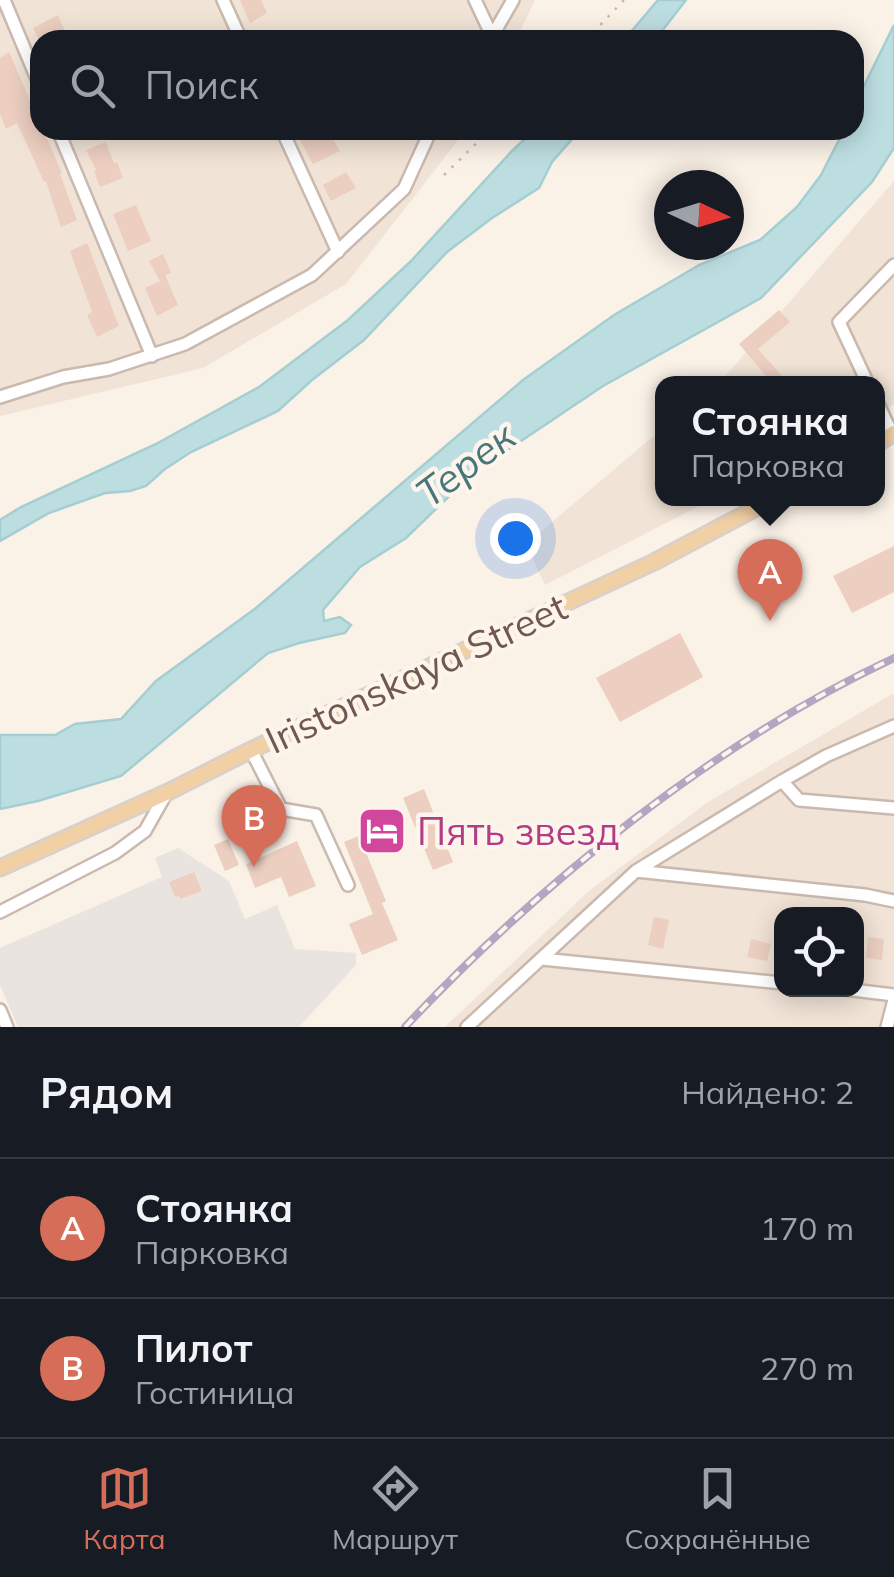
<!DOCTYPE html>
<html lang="ru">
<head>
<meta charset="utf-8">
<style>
  :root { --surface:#171b24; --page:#20242c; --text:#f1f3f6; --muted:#9ea1a6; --line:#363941; --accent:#d66d59 }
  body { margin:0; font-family:Mulish,sans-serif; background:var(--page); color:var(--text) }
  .controls { position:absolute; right:30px; bottom:30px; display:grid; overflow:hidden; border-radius:20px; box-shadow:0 5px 25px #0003 }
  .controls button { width:90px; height:90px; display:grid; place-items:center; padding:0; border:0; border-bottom:2px solid var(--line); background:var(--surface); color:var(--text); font:50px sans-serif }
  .compass { position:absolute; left:654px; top:170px; width:90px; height:90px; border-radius:50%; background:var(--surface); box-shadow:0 5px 25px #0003; rotate:94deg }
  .you { position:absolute; left:515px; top:538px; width:35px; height:35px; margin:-25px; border:8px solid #fff; border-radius:50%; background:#1a73e8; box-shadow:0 0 0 15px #1a73e833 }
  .badge { display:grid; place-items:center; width:65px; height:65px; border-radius:50%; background:var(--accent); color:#fff; font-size:32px; font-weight:700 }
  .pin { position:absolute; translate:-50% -82px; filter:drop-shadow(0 2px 5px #0008) }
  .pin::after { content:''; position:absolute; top:52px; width:35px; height:30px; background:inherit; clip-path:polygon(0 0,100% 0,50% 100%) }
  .popup { position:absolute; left:655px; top:376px; width:230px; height:130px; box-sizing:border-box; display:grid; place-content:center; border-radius:20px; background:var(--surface); filter:drop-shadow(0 2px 8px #0005); font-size:32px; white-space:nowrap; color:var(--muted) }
  .popup b { font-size:38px; color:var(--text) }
  .popup::after { content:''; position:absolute; left:50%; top:100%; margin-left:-20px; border:20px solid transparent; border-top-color:var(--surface) }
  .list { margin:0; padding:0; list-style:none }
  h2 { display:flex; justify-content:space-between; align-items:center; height:130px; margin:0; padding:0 40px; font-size:42px }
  h2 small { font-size:32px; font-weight:400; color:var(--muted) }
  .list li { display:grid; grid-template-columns:65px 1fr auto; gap:30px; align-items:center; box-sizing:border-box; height:140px; padding:0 40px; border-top:2px solid var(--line) }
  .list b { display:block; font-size:38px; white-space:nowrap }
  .list p { margin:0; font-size:32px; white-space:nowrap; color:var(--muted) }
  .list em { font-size:32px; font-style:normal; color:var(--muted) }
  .icon { flex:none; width:55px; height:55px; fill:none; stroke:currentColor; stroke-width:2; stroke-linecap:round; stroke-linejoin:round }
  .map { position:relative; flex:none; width:894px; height:1027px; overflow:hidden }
  .search { position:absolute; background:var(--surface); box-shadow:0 5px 25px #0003; left:30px; right:30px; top:30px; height:110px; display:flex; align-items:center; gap:25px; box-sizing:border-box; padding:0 35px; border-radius:30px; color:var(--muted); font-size:38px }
  .sheet { height:410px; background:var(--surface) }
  nav { display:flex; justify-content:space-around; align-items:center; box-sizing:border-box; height:140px; border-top:2px solid var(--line); background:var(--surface); font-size:28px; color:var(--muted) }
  nav a { display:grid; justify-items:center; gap:5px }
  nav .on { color:var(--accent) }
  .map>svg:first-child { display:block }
  .residential { fill:#f1e3d6; fill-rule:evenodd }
  .industrial { fill:#eae4e0 }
  .water { fill:#bddee1; stroke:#a5ced2; stroke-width:2.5 }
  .building { fill:#eccfc1 }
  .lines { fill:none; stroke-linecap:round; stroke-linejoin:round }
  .minor-casing { stroke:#cab9ae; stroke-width:16 }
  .major-casing { stroke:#d7d0cd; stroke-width:19 }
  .path { stroke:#d1b3a5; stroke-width:2.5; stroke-dasharray:2.5 8; stroke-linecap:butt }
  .minor { stroke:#fff; stroke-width:11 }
  .major { stroke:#f1d0a6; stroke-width:14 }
  .rail-casing { stroke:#b3a6c2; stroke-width:8 }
  .rail { stroke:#fdf5ec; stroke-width:4; stroke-dasharray:11; stroke-linecap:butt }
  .labels { text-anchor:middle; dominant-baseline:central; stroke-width:9; stroke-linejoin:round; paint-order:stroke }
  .street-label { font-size:38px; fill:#70584e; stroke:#fdf5ec }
  .hotel-label { font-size:38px; fill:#b23c85; stroke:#fdf5ec; text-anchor:start }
  .water-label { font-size:40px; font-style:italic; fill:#47767b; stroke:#fdf5ec }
</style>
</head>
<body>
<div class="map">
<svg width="894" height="1027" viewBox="0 0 894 1027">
  <rect width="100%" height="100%" fill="#faf1e7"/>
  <path class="residential" d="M 0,0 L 535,0 L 516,40 L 40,40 L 40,130 L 466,130 L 346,284 L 203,368 L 0,416 Z
    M 894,181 L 894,404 L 878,413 L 878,384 L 716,384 L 729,372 Z
    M 662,429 L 662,498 L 713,499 L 545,585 L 526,544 Z
    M 894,693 L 894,1027 L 445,1027 L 589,891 L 708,802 ZM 782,914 L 856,914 L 856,989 L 782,989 Z"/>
  <path class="industrial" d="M 178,848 L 229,881 L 245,919 L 277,905 L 295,949 L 356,953 L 356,965 L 299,1027 L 18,1027 L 0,985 L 0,948 L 162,877 L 155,858 Z"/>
  <path class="water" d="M 658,0 L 686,0 L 655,40 L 624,40 Z
    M 894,25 L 894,148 L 872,182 L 761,298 L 603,386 L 472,474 L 406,538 L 360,567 L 323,610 L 324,621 L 340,617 L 351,625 L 345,633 L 299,643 L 268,653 L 121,776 L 38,801 L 0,809 L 0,735 L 55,735 L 75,724 L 121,719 L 156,681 L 256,608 L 523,380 L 614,315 L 699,265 L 760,240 L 797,207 L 821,175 L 844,130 L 854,130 L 854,106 Z
    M 534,130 L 580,130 L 552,162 L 539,188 L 492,218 L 447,252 L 364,340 L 312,380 L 278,411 L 191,452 L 165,469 L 146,486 L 130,491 L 105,493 L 49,513 L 0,541 L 0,520 L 21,507 L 156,444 L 259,387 L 348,320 L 411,261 L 512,151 Z"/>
  <path class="building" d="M 240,0 L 261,0 L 267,13 L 250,23 Z
    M 58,15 L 66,33 L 52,40 L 39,40 L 33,28 Z
    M 9,52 L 36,114 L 40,130 L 43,130 L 62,173 L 60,174 L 77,220 L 61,227 L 46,181 L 44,182 L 17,123 L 6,129 L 0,114 L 0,58 Z
    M 315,130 L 328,130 L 340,151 L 313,164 L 300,140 Z
    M 106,142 L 114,164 L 117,162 L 123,178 L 100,187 L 94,171 L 96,170 L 86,150 Z
    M 346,172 L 356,188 L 331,201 L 323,185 Z
    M 136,205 L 151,241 L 128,251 L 113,214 Z
    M 87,243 L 119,326 L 97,337 L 87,315 L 92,312 L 70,251 Z
    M 163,254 L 171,273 L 165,275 L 178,305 L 157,316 L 145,288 L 160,281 L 149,261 Z
    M 779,310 L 790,322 L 758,349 L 782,376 L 773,384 L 739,344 Z
    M 894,546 L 894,592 L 852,613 L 833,576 Z
    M 680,633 L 703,677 L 620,722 L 596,678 Z
    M 424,789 L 453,862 L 433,870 L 403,798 Z
    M 394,821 L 404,846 L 388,853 L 378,827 Z
    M 359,836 L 386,901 L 382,903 L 398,940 L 362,955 L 349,924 L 373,914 L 344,842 Z
    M 228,839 L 239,865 L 225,871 L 214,845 Z
    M 297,841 L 316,886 L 289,897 L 281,877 L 255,888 L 246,864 Z
    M 194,872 L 202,891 L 180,899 L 179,896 L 175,897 L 169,882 Z
    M 654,917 L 669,920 L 663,949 L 648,945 Z
    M 868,937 L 884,939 L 882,960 L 866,958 Z
    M 751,939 L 771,944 L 767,961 L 747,957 Z"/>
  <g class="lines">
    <g class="minor-casing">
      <path id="minor" d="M 4,0 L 40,86
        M 223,0 L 241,40
        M 475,0 L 492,36
        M 490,40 L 513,0
        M 58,130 L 152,356
        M 282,130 L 338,252
        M 868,384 L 839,322 L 894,265
        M 0,397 L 63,377 L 109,369 L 185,344 L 312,275 L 404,189 L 431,130
        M 878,404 L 892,434
        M 251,750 L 281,809 L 316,815 L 348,885
        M 782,781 L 799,800 L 894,808
        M 636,871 L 865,895 L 894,901
        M 0,912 L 115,853 L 145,831 L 167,792
        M 542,959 L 782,983
        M 845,989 L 894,995
        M 0,1010 L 7,1027
        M 467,1027 L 636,871 L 782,781 L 826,756 L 894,726
        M 887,1027 L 894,1000"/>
    </g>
    <g class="major-casing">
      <path id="major" d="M 878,443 L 894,433
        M 0,868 L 168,792 L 251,750 L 654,562 L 775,498"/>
    </g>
    <path class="path" d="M 586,40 L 624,0
      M 444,175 L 490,130"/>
    <use href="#minor" class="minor"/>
    <use href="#major" class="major"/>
    <g class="rail-casing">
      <path id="rail" d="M 405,1027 C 540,883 715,742 894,658"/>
    </g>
    <use href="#rail" class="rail"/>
  </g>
  <defs>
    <g id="hotel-square" transform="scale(2.5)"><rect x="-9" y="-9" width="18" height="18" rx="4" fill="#d1479c" stroke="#fdf5ec"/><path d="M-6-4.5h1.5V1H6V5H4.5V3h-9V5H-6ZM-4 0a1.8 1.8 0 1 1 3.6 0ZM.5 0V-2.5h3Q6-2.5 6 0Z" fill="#fff"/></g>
  </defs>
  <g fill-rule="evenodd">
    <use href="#hotel-square" x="382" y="831"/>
  </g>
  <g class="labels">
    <g class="street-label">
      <text transform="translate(416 673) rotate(-25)">Iristonskaya Street</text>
    </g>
    <g class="hotel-label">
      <text x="417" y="831">Пять звезд</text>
    </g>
    <g class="water-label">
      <text transform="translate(465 464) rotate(-37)">Терек</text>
    </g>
  </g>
</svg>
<div class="controls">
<button><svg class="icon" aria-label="locate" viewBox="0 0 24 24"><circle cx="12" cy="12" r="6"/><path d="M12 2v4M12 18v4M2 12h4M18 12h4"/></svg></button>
</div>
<svg class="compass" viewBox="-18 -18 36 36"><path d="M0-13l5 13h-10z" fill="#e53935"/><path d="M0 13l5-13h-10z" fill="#9ea1a6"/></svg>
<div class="you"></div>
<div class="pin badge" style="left:770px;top:621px">A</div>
<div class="popup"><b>Стоянка</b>Парковка</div>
<div class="pin badge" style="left:254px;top:867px">B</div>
<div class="search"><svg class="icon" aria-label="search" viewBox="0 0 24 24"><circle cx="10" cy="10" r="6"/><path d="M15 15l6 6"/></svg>Поиск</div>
</div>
<section class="sheet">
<h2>Рядом<small>Найдено: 2</small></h2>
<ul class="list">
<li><span class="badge">A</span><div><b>Стоянка</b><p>Парковка</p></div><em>170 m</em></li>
<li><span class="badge">B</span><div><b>Пилот</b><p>Гостиница</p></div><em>270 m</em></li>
</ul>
</section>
<nav>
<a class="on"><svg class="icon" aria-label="map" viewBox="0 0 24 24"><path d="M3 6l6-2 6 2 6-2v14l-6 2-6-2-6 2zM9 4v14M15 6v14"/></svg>Карта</a>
<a><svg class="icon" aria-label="directions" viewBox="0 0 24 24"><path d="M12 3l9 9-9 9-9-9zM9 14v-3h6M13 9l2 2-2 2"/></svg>Маршрут</a>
<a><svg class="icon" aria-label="saved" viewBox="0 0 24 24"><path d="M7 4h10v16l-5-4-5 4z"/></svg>Сохранённые</a>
</nav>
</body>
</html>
